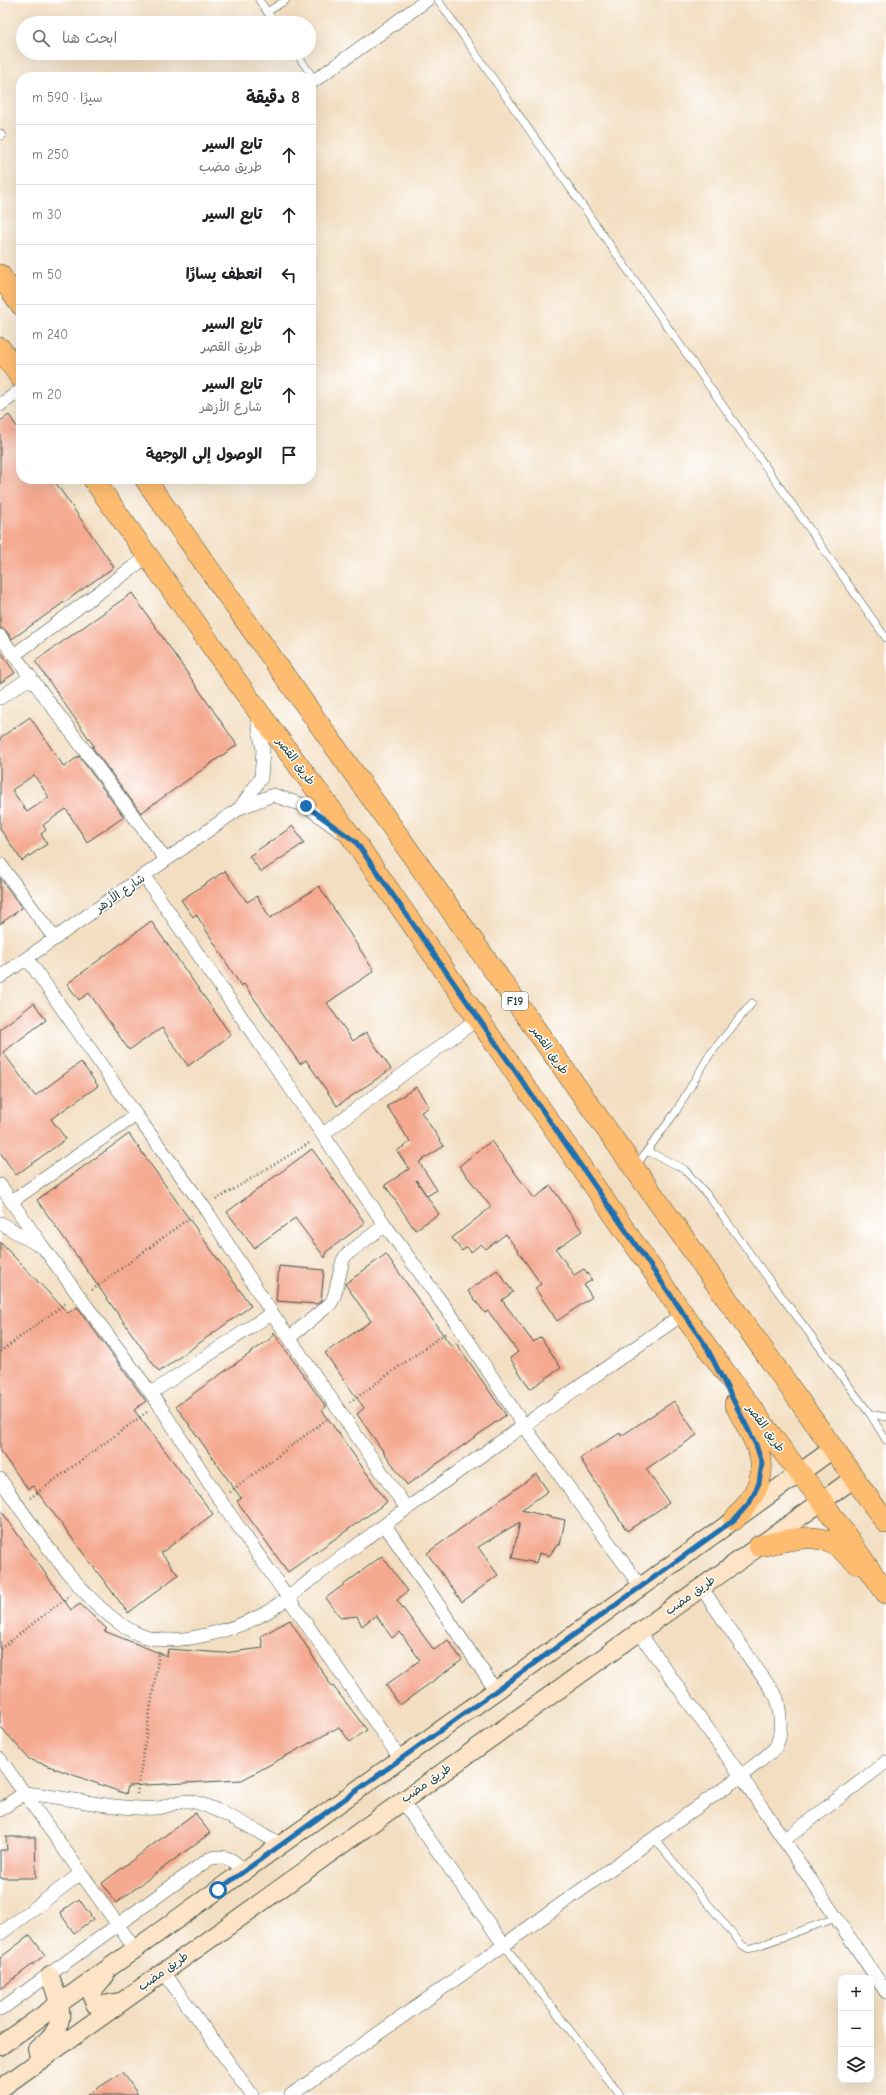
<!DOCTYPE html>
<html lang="ar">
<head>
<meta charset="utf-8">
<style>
  :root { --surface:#fff; --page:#f6f6f6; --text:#202124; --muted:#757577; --line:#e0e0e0 }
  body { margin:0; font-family:"Comic Neue","Playpen Sans Arabic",sans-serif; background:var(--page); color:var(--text); direction:rtl }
  .controls { position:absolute; right:12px; bottom:12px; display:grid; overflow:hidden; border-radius:8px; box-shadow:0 4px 16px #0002 }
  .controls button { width:36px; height:36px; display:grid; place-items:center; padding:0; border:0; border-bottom:1px solid var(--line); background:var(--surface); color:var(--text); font:20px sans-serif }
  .stop { position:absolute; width:12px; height:12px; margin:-9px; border:3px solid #1f6fb2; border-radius:50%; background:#fff }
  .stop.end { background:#1f6fb2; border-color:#fff; box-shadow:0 1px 4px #0008 }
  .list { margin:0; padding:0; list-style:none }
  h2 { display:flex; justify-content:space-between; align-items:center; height:52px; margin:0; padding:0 16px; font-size:17px }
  h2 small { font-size:13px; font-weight:400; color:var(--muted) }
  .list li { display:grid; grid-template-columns:26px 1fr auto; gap:12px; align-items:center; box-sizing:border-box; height:60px; padding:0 16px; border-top:1px solid var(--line) }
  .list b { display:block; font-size:15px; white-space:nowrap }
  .list p { margin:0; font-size:13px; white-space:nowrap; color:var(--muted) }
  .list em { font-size:13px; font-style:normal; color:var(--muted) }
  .icon { flex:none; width:22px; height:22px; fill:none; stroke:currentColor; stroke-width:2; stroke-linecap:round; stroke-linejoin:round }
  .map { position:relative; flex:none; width:886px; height:2095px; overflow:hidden; direction:ltr }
  .search { position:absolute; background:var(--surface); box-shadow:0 4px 16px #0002; left:16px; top:16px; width:300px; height:44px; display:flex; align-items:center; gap:10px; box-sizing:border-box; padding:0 14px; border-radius:22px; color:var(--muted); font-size:15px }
  .panel { position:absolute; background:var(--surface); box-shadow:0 4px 16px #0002; left:16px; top:72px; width:300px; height:412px; border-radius:16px; direction:rtl }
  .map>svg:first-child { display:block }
  .building { fill:#f4a990; fill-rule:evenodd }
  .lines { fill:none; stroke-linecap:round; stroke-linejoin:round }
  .service-casing { stroke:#3f5549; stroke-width:8 }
  .minor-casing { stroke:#3f5549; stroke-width:14 }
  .secondary-casing { stroke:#3f5549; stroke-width:20 }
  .primary-casing { stroke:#3f5549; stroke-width:22 }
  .path { stroke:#3f5549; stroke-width:2.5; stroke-dasharray:1 3; stroke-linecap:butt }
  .service { stroke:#fff; stroke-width:7 }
  .minor { stroke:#fff; stroke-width:13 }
  .secondary { stroke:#fee4c6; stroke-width:18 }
  .primary { stroke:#fdbc70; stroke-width:21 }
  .route { stroke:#1f6fb2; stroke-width:5 }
  .labels { text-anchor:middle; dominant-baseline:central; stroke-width:3; stroke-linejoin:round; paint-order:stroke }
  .shield { fill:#fff; stroke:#627771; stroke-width:1 }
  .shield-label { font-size:11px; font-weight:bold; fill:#1f3d34 }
  .street-label { font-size:12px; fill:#1f3d34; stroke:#fff }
</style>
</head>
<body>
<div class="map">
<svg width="886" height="2095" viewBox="0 0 886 2095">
  <rect width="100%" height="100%" fill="#fff"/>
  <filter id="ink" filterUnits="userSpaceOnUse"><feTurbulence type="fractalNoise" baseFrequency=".025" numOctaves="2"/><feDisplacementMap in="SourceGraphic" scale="8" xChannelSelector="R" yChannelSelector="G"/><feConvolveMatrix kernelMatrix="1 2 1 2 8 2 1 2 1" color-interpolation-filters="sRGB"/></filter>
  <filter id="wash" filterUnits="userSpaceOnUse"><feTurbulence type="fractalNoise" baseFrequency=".012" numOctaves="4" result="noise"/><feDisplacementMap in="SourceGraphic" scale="16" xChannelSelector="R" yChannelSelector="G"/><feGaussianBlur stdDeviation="0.9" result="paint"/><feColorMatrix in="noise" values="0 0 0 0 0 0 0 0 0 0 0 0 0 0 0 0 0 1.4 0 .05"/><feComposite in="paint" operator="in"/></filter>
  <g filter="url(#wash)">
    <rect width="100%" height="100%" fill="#f3dec1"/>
    <g id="blocks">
      <path class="building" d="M 9,415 L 21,433 L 21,479 L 53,479 L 114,567 L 12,639 L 6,631 L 0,628 L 0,421 Z
        M 132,593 L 237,745 L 141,813 L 92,747 L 94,746 L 35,661 Z
        M 0,651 L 15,673 L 0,683 Z
        M 30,717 L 64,767 L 79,756 L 124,817 L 87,842 L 66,809 L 43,825 L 46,830 L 41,834 L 47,844 L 22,861 L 0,829 L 0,738 ZM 34,775 L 49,797 L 27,812 L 12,790 Z
        M 293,826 L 304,843 L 261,872 L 249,856 Z
        M 225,871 L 247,902 L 257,896 L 270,918 L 319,886 L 374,971 L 327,1003 L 353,1041 L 366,1032 L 391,1069 L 337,1106 L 306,1060 L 300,1064 L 244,984 L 241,986 L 196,914 L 193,917 L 181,900 Z
        M 0,878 L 22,908 L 0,924 Z
        M 151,921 L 231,1035 L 188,1066 L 162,1028 L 129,1050 L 89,993 L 79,1000 L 67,984 Z
        M 34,1003 L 46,1020 L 3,1052 L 35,1096 L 81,1062 L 98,1086 L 51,1119 L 66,1139 L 16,1175 L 0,1152 L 0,1029 Z
        M 416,1087 L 429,1107 L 421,1112 L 444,1146 L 419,1162 L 437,1190 L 427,1196 L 416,1180 L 439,1214 L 415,1230 L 385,1185 L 409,1169 L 397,1151 L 410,1142 L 387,1106 Z
        M 129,1134 L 251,1306 L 159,1372 L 37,1200 Z
        M 491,1141 L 534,1198 L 551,1186 L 582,1231 L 556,1249 L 574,1275 L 584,1269 L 592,1280 L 584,1285 L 592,1297 L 557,1321 L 535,1288 L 541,1284 L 506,1234 L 486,1249 L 481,1244 L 471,1252 L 467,1247 L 462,1251 L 452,1238 L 491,1207 L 459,1166 Z
        M 312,1149 L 365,1223 L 326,1252 L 325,1258 L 295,1218 L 254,1248 L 227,1212 Z
        M 0,1242 L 68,1313 L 77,1307 L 146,1401 L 134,1410 L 213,1514 L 161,1553 L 178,1575 L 128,1613 L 33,1486 L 28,1489 L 0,1451 Z
        M 386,1254 L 451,1346 L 456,1343 L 506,1415 L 407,1485 L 357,1414 L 364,1408 L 325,1353 L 371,1321 L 345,1284 Z
        M 279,1266 L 324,1270 L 321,1301 L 317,1304 L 276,1301 Z
        M 497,1270 L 513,1292 L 502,1300 L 533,1342 L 541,1337 L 561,1368 L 530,1389 L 510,1358 L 518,1352 L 488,1311 L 485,1313 L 468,1291 Z
        M 273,1332 L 326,1407 L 322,1410 L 387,1502 L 288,1572 L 237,1501 L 241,1498 L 176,1406 L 273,1337 Z
        M 674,1401 L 697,1435 L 646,1469 L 669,1503 L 627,1531 L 580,1458 L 620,1433 L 621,1436 Z
        M 536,1474 L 548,1491 L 521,1510 L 565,1520 L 560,1545 L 557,1545 L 549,1556 L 539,1553 L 536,1563 L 512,1558 L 520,1522 L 478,1547 L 498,1575 L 462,1602 L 427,1553 Z
        M 0,1509 L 71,1610 L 80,1604 L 107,1629 L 104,1631 L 167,1656 L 168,1649 L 224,1653 L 263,1648 L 261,1636 L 290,1620 L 332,1687 L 333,1686 L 367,1730 L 350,1742 L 339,1727 L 242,1780 L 128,1786 L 126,1794 L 29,1759 L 0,1726 Z
        M 382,1556 L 408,1591 L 397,1600 L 434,1650 L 448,1640 L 462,1660 L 400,1705 L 386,1685 L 420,1660 L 400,1632 L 392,1638 L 376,1615 L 362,1626 L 357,1616 L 341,1618 L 326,1598 Z
        M 195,1813 L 210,1833 L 116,1903 L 102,1883 Z
        M 6,1837 L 35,1837 L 36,1878 L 0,1878 L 0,1850 L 7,1850 Z
        M 79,1899 L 93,1919 L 74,1933 L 60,1913 Z
        M 30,1935 L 45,1955 L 0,1989 L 0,1958 Z
        M 123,2072 L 138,2095 L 87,2095 Z"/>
    </g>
  </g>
  <g filter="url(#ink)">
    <use href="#blocks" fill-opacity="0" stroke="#3f5549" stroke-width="1"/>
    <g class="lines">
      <g class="service-casing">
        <path id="service" d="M 259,0 L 275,23
          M 438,0 L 886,638
          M 267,12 L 286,0
          M 296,53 L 315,80
          M 0,133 L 2,136
          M 647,1151 L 684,1169 L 710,1198 L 764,1273 L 870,1414 L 886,1440
          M 635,1167 L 675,1113 L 710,1054 L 752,1003
          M 870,1414 L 886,1417
          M 654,1838 L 742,1945 L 749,1949 L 836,1918
          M 504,1945 L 620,2095"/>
      </g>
      <g class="minor-casing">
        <path id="minor" d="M 311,83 L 427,0
          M 0,405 L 21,390
          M 0,636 L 166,860
          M 14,655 L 148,556
          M 0,698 L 31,677
          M 240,808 L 261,778 L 263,750 L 256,713
          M 0,864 L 55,939
          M 144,876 L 385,1225 L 458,1325 L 524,1426 L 641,1587
          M 27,958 L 136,1115 L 204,1207 L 272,1313 L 407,1509
          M 0,977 L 240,808 L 273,795 L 306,806 L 340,831
          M 323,1134 L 477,1019
          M 0,1185 L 43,1247 L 158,1403 L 220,1500 L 400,1758
          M 12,1201 L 136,1115
          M 0,1223 L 40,1246
          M 289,1338 L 331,1303 L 334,1297 L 343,1260 L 346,1255 L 385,1225
          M 151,1393 L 272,1313
          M 0,1479 C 32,1525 90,1617 143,1636 C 176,1648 238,1629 267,1612 C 283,1603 297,1590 312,1579 C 343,1556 374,1532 405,1510 C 497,1443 591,1379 683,1314
          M 385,1525 L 496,1691
          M 701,1587 L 777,1698 C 780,1712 783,1735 775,1748 C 770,1754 748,1770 741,1776 L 886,1992
          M 0,1759 L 135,1949
          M 0,1810 L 24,1793 C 68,1797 114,1810 157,1808 C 167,1807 177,1801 187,1801 C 207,1801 262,1834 281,1844
          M 784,1840 L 886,1762
          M 0,1934 L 80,1874
          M 504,1945 L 741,1776 L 639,1632
          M 163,1971 L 252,2095
          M 0,2010 L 209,1859 C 224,1854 235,1859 243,1872
          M 291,2095 L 504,1945 L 402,1801"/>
      </g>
      <g class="secondary-casing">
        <path id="secondary" d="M 105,1976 C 97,1985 89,1991 95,2004 L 104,2005 L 119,2002
          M 0,2046 L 833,1449
          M 37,2049 C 70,2023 62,2012 50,1976
          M 0,2089 L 853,1479"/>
      </g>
      <g class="primary-casing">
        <path id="primary" d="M 0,275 L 21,305
          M 0,348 L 21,378
          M 93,479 L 255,707 L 356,843 L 683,1314 L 784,1453 L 822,1501 L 886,1593
          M 145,479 L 886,1523
          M 734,1520 C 778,1471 762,1455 735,1404
          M 759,1546 C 782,1542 812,1531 833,1544 C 842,1549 850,1557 858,1564"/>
      </g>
      <path class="path" d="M 216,1200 L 311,1142
        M 92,1290 L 192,1216
        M 0,1352 L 67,1302
        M 350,1402 L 447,1332
        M 230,1492 L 327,1419
        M 30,1498 L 147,1412
        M 0,1649 L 70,1595
        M 137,1794 L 159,1653"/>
      <use href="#service" class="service"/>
      <use href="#minor" class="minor"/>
      <use href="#secondary" class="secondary"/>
      <use href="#primary" class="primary"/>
    </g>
  </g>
  <g class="lines" filter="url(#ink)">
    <path class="route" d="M 218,1890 L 734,1520 L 750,1502 L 759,1483 L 762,1463 L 756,1445 L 706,1346 L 356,842 L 306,806"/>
  </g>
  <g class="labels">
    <rect class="shield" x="502" y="992" width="26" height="18" rx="3"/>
    <g class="shield-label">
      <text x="515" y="1001">F19</text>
    </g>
    <g class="street-label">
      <text transform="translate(296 761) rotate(53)">طريق القصر</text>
      <text transform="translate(120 893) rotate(-35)">شارع الأزهر</text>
      <text transform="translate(550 1050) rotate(55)">طريق القصر</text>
      <text transform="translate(766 1428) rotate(54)">طريق القصر</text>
      <text transform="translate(690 1595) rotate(-36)">طريق مضب</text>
      <text transform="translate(426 1783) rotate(-35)">طريق مضب</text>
      <text transform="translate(163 1971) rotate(-35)">طريق مضب</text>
    </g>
  </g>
</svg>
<div class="controls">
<button>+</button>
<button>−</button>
<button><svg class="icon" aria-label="layers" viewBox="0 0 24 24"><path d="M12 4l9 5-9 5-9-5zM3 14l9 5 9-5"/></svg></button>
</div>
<div class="stop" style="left:218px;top:1890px"></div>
<div class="stop end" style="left:306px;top:806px"></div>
<div class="search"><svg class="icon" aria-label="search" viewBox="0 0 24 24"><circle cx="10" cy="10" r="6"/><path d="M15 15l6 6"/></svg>ابحث هنا</div>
<section class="panel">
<h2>8 دقيقة<small>سيرًا · 590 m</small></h2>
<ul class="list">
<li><svg class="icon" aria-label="ahead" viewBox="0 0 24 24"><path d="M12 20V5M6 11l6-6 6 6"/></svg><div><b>تابع السير</b><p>طريق مضب</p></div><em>250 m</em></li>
<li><svg class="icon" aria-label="ahead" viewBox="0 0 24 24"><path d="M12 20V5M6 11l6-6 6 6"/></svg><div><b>تابع السير</b></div><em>30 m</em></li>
<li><svg class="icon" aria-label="left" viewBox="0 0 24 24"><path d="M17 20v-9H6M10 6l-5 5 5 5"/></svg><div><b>انعطف يسارًا</b></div><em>50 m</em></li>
<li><svg class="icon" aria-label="ahead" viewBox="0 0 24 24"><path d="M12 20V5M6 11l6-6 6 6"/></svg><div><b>تابع السير</b><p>طريق القصر</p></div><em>240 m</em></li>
<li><svg class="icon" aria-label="ahead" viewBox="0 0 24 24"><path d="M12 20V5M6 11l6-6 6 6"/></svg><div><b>تابع السير</b><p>شارع الأزهر</p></div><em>20 m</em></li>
<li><svg class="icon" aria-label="arrive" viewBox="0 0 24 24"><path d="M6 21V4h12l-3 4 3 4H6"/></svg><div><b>الوصول إلى الوجهة</b></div></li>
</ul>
</section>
</div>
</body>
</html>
